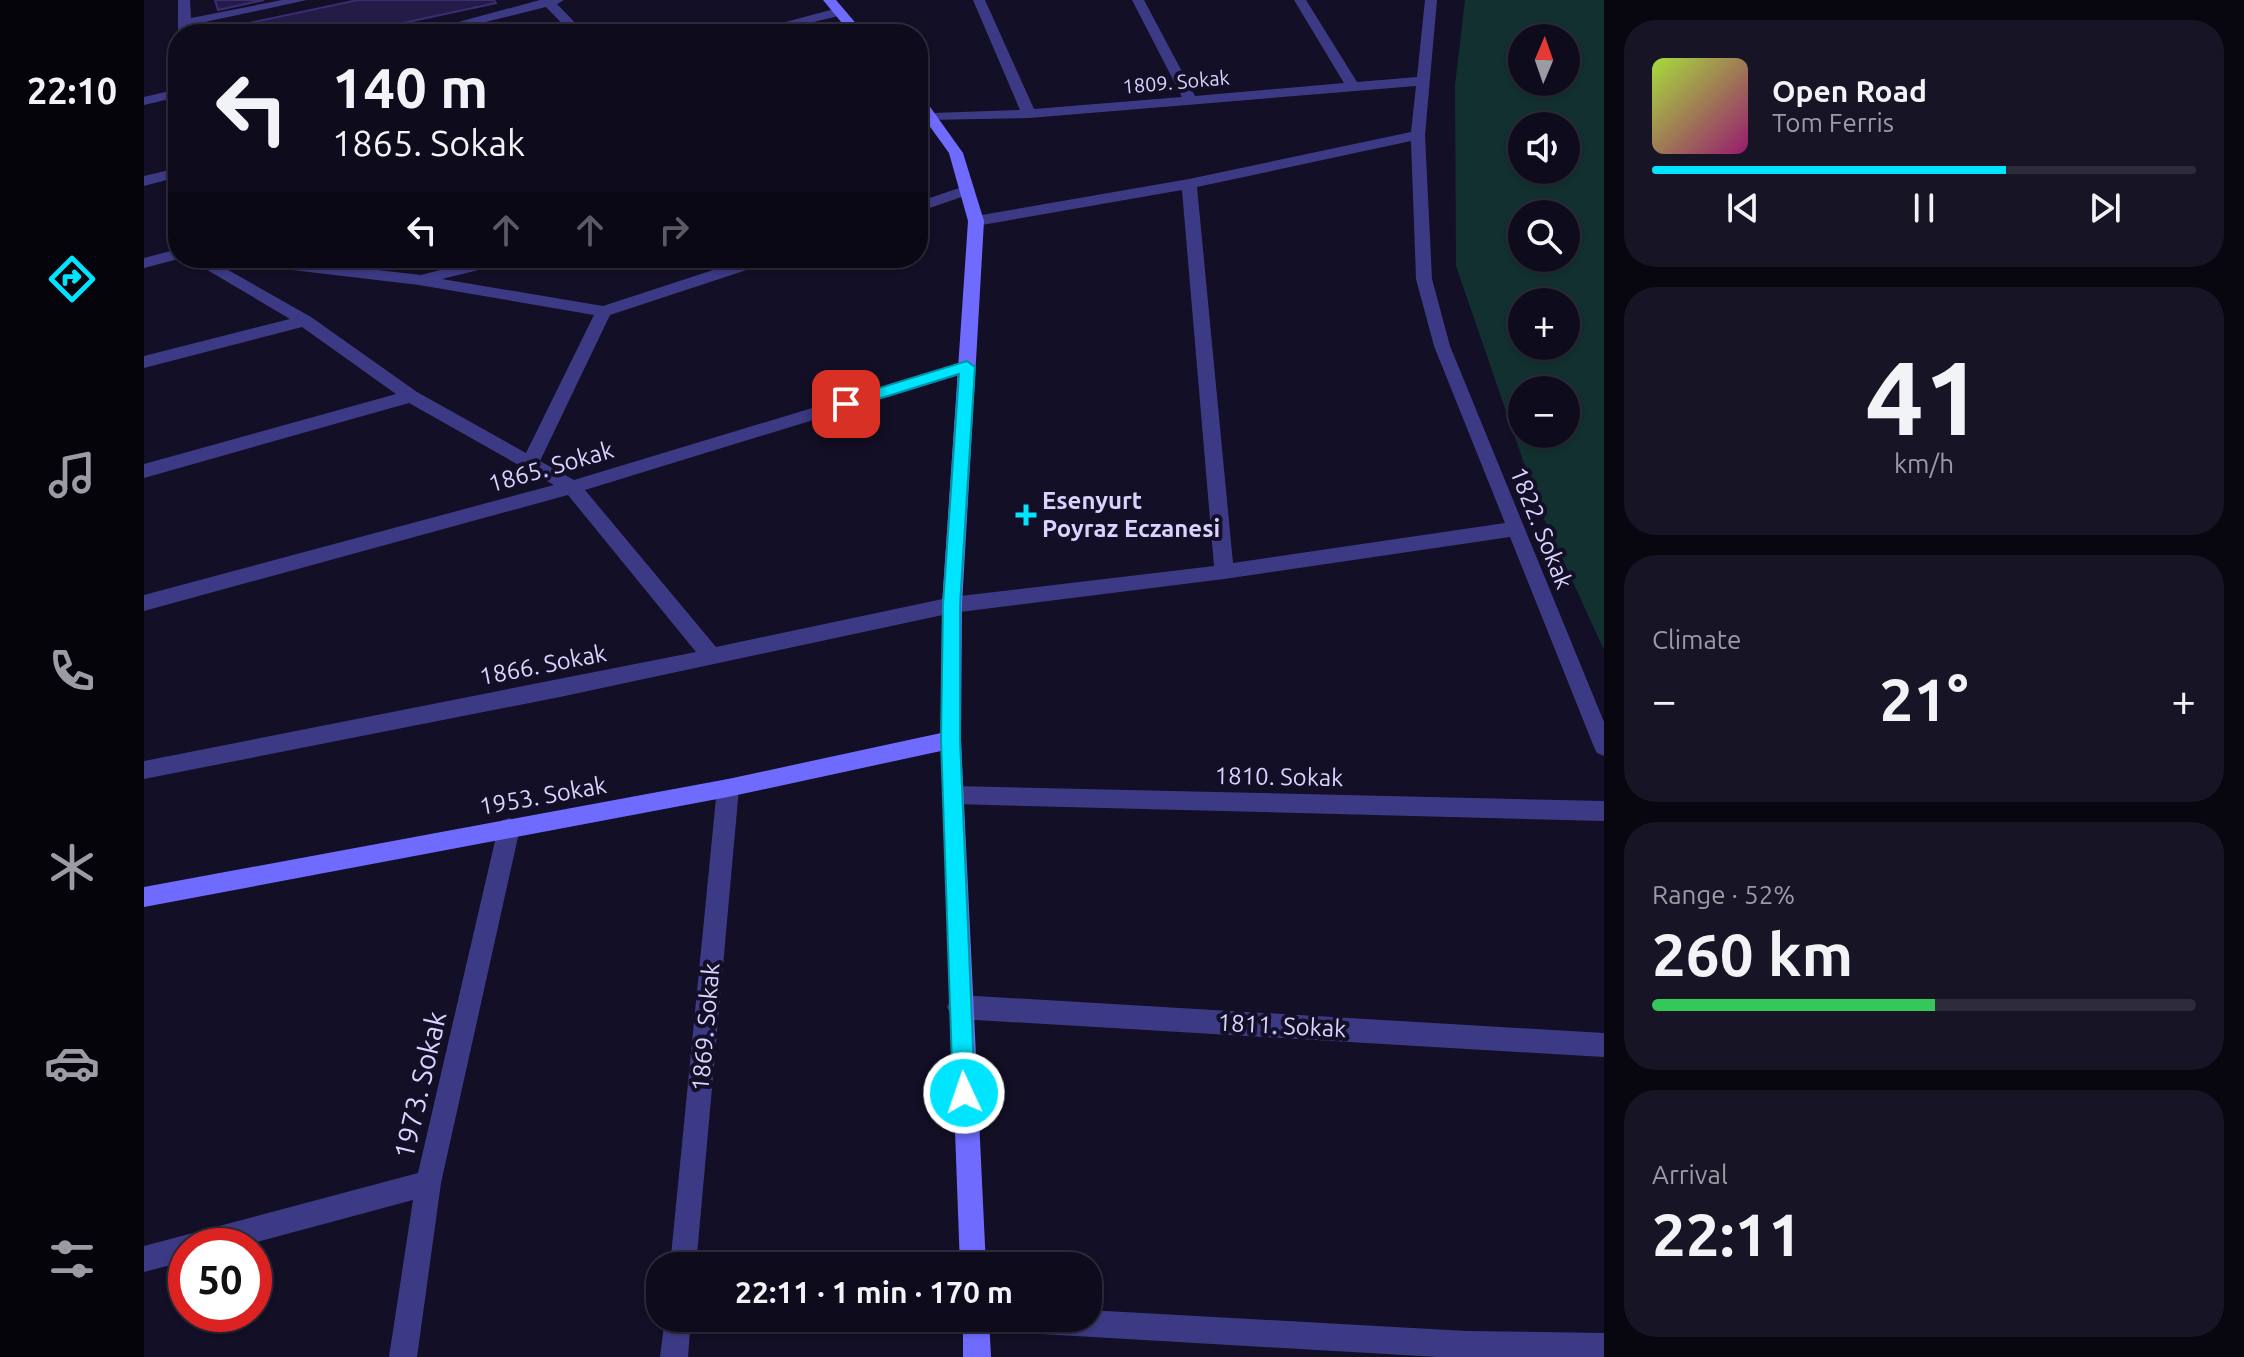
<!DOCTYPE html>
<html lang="en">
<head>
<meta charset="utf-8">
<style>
	:root { --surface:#0e0b1c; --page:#171425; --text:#f1f3f6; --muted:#9b9ba3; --line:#2e2b3b; --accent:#00e5ff }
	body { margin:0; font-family:Ubuntu,sans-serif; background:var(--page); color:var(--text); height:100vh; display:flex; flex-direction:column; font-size:30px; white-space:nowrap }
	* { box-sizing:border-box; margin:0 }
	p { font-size:26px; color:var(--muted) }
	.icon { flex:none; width:44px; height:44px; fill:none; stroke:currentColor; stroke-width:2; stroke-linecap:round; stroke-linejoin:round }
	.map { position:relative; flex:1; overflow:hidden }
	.panel { display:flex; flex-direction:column; gap:20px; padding:20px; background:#08060f; width:640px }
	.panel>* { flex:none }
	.hud { position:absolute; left:24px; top:24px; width:760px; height:244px; border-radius:32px; box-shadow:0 2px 6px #0004,0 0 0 2px var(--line); background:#0e0b1c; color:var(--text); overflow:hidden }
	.needle { width:52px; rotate:2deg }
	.controls { position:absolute; left:1364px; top:24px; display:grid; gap:16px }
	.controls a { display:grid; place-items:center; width:72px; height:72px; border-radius:50%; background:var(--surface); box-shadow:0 2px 6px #0004,0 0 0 2px var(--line); font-size:40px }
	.speed { position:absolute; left:24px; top:1228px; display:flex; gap:16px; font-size:40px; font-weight:700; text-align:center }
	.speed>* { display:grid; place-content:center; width:104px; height:104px; border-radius:50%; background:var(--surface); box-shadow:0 2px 6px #0004,0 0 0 2px var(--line); line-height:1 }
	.speed .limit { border:12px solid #d22; background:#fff; color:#111 }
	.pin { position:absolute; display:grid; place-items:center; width:68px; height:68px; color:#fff; margin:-34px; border-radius:16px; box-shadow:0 4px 12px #0006 }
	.me { position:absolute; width:88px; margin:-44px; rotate:357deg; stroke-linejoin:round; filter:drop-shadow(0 0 6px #0008) }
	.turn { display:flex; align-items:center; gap:28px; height:168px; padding:0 32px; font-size:36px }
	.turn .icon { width:104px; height:104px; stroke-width:2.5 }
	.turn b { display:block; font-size:56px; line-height:68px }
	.lanes { display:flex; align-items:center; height:76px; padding:0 32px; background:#0003; justify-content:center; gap:40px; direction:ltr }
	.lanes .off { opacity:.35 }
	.big { font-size:60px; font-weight:600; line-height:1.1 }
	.panel .tile { flex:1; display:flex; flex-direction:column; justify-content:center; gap:12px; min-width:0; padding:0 28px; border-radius:32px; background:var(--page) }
	.panel .dial { align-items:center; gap:0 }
	.dial b { font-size:104px; line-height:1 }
	.song { display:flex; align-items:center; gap:24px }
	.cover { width:96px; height:96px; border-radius:12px; background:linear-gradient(135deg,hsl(80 70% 55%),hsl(320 70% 35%)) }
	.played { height:8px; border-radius:4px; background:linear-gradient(90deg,var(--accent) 65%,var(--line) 65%) }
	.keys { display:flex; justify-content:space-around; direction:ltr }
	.heat { display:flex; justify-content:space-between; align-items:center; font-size:44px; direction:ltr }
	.charge { height:12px; border-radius:6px; background:linear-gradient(90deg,#34c759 52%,var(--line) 0) }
	.trip { position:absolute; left:502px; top:1252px; width:456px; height:80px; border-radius:32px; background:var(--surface); box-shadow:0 2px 6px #0004,0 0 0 2px var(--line); font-weight:600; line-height:80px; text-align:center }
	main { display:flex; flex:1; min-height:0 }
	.tabs { display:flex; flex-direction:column; width:144px; justify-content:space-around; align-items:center; background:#06040b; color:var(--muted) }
	.tabs .icon { width:56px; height:56px }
	.tabs .selected { color:var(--accent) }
	.tabs b { font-size:36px; color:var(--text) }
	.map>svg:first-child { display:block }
	.green { fill:#12302f; fill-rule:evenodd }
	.building { fill:#241b47; stroke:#3b2d73; stroke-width:2 }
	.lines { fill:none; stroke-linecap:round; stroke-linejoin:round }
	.minor { fill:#3d3a85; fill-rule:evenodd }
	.secondary { fill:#6f6bff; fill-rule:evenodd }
	.route { fill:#00e5ff; stroke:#0095a6; stroke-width:2 }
	.poi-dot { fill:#00e5ff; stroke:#130f26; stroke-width:3 }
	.labels { text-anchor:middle; stroke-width:8; stroke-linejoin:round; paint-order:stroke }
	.far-street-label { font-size:20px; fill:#d9d4ff; stroke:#130f26 }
	.street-label { font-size:24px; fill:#d9d4ff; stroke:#130f26 }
	.poi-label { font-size:24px; font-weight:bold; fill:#d9d4ff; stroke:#130f26; text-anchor:start }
	.near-street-label { font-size:28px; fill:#d9d4ff; stroke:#130f26 }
</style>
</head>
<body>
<main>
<nav class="tabs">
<b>22:10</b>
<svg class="icon selected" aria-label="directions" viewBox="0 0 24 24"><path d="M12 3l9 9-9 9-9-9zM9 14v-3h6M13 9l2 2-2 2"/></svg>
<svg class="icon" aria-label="music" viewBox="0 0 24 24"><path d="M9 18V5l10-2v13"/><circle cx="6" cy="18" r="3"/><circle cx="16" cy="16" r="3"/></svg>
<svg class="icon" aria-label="phone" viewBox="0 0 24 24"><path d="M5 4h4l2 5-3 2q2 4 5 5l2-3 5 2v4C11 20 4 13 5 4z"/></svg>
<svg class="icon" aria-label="climate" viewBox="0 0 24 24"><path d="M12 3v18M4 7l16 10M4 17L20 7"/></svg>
<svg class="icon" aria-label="car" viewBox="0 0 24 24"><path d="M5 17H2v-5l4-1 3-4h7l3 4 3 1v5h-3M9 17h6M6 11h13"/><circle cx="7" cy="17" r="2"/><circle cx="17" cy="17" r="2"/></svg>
<svg class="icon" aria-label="filters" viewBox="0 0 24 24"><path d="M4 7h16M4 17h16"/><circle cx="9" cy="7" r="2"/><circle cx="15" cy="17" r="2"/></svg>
</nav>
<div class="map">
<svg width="1460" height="1357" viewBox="0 0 1460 1357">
	<rect width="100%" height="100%" fill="#130f26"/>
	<path class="green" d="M 1321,0 L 1460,0 L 1460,650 L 1396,510 L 1312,266 L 1311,85 ZM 1378,38 L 1422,38 L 1422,82 L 1378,82 ZM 1422,126 L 1422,170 L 1378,170 L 1378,126 ZM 1378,214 L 1422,214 L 1422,258 L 1378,258 ZM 1378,302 L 1422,302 L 1422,346 L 1378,346 ZM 1378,390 L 1422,390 L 1422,434 L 1378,434 Z"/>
	<path class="building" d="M 71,0 L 120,0 L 74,10 Z
		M 214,0 L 350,0 L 352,3 L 208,34 L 73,34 L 72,30 Z"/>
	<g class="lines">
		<path class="minor" d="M 34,0 L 46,0 L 47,18 L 138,0 L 163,0 L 47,25 L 48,34 L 34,34 Z
			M 396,0 L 420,0 L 413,4 L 442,34 L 428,34 L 402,7 L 293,34 L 270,34 Z
			M 829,0 L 841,0 L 890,109 L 1038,97 L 988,0 L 1000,0 L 1051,96 L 1200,83 L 1150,0 L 1162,0 L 1213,82 L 1273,77 L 1281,0 L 1293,0 L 1281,135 L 1288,279 L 1306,346 L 1460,722 L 1460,756 L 1453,753 L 1450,747 L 1366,537 L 1080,579 L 808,613 L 416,697 L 0,779 L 0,761 L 552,652 L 424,495 L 0,611 L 0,595 L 410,485 L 265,403 L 0,478 L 0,464 L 252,394 L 158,327 L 0,368 L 0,356 L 146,319 L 43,258 L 63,258 L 167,317 L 273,392 L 382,453 L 450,315 L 275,285 L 88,263 L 80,258 L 131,258 L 277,275 L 341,258 L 370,258 L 367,262 L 298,279 L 459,306 L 606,258 L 630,258 L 627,262 L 466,315 L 396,461 L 430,480 L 817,363 L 829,363 L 829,371 L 441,490 L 572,647 L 808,597 L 1070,566 L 1038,190 L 832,226 L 824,221 L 832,216 L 1045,179 L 1267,132 L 1272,86 L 885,118 L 784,120 L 782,117 L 789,113 L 876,110 ZM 1267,141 L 1272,279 L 1290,346 L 1361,523 L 1089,563 L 1053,187 Z
			M 694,8 L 700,12 L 699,15 L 619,34 L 596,34 Z
			M 34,89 L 34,97 L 0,105 L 0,97 Z
			M 34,168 L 34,177 L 0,186 L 0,176 Z
			M 824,185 L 831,190 L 829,193 L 774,212 L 774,202 Z
			M 34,249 L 34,258 L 38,258 L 0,268 L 0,258 Z
			M 584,779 L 591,781 L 595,788 L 552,1266 L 526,1266 L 573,788 L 577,781 Z
			M 809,786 L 1460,801 L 1460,821 L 809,804 L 801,802 L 798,795 L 801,788 Z
			M 365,818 L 373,821 L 376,828 L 297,1183 L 273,1357 L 245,1357 L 269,1200 L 98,1246 L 42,1246 L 42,1261 L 0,1272 L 0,1246 L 274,1173 L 354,828 L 357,821 Z
			M 815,995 L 1460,1033 L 1460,1057 L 815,1019 L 807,1015 L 803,1007 L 807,999 Z
			M 944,1310 L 1322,1331 L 1460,1333 L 1460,1357 L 1294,1357 L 844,1331 L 835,1327 L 831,1318 L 944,1318 Z
			M 521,1318 L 547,1318 L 544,1357 L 516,1357 Z"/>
		<path class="secondary" d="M 679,0 L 692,0 L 721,34 L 707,34 Z
			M 774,96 L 779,97 L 819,153 L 840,221 L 818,605 L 817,740 L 842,1266 L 816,1266 L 797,751 L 584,797 L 0,907 L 0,887 L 584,779 L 797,733 L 798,605 L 824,221 L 805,153 L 774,110 Z
			M 819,1318 L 845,1318 L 847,1357 L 819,1357 Z"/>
	</g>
	<path class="route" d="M 823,361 L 831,367 L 816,605 L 816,740 L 831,1093 L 828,1101 L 820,1104 L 812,1101 L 809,1093 L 797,740 L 799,605 L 815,374 L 702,409 L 694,404 L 696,400 Z"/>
	<path class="poi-dot" d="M878 503h8v8h8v8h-8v8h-8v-8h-8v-8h8z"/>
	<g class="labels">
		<g class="far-street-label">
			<text transform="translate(1032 82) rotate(-5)" y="7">1809. Sokak</text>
		</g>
		<g class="street-label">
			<text transform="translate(407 467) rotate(-16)" y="8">1865. Sokak</text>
			<text transform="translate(1397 528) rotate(68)" y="8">1822. Sokak</text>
			<text transform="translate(399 665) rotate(-11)" y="8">1866. Sokak</text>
			<text transform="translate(1135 777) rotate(1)" y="8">1810. Sokak</text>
			<text transform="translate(399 796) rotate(-10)" y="8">1953. Sokak</text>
			<text transform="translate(1138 1026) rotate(3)" y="8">1811. Sokak</text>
			<text transform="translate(562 1027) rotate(-85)" y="8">1869. Sokak</text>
		</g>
		<g class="poi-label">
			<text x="898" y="509">Esenyurt<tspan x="898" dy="28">Poyraz Eczanesi</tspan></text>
		</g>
		<g class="near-street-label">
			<text transform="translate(276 1085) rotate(-77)" y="10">1973. Sokak</text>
		</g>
	</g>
</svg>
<div class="controls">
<a><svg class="needle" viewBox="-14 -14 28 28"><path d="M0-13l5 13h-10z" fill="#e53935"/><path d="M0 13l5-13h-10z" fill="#9b9ba3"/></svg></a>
<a><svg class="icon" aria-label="sound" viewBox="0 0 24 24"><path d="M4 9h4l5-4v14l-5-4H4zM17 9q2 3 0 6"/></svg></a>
<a><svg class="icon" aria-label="search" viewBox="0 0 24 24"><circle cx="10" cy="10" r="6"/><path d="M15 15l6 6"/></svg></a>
<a>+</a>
<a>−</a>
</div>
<div class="speed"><div class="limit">50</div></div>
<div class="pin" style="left:702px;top:404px;background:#d93025"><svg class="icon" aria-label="arrive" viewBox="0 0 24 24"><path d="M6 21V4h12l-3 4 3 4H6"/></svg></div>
<svg class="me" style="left:820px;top:1093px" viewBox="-20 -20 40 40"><circle r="17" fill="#00e5ff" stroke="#fff" stroke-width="3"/><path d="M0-11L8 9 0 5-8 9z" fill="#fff"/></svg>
<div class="trip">22:11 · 1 min · 170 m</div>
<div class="hud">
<div class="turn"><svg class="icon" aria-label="left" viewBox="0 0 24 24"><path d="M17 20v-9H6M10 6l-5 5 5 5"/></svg><div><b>140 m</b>1865. Sokak</div></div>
<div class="lanes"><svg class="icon" aria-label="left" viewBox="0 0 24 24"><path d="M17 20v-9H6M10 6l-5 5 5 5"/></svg><svg class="icon off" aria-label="ahead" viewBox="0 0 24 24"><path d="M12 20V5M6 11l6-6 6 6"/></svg><svg class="icon off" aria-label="ahead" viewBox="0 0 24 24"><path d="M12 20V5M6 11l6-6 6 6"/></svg><svg class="icon off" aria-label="right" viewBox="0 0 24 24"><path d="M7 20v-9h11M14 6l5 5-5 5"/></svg></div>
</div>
</div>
<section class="panel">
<div class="tile">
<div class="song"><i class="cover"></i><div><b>Open Road</b><p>Tom Ferris</p></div></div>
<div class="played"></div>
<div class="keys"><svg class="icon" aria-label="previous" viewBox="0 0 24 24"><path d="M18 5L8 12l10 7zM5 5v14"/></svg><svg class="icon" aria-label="pause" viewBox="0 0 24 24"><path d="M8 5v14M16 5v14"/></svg><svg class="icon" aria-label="next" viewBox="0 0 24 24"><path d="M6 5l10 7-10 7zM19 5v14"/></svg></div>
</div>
<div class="tile dial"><b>41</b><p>km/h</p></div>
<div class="tile"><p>Climate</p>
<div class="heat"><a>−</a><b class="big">21°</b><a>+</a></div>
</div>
<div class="tile"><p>Range · 52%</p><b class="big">260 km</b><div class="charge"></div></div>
<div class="tile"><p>Arrival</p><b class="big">22:11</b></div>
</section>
</main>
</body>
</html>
